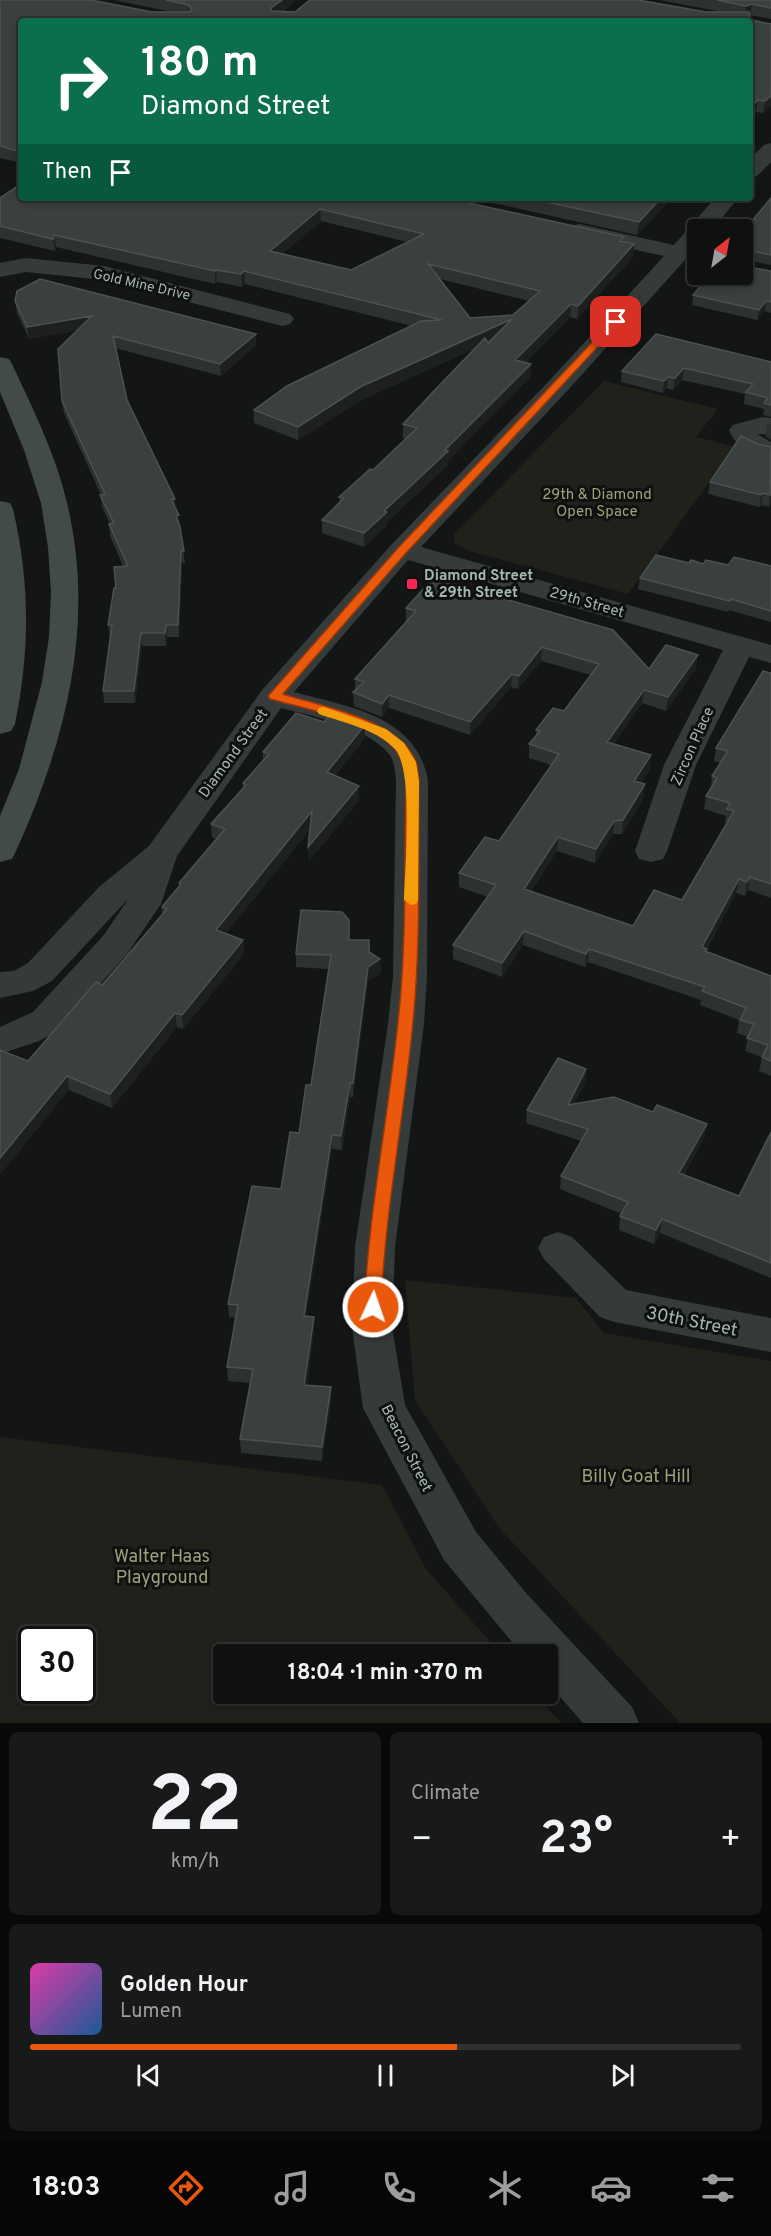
<!DOCTYPE html>
<html lang="en">
<head>
<meta charset="utf-8">
<style>
	:root { --surface:#0f1010; --page:#181919; --text:#f1f3f6; --muted:#9b9d9f; --line:#2f3030; --accent:#ea580c }
	body { margin:0; font-family:Overpass,sans-serif; background:var(--page); color:var(--text); height:100vh; display:flex; flex-direction:column; font-size:22px; white-space:nowrap }
	* { box-sizing:border-box; margin:0 }
	p { font-size:20px; color:var(--muted) }
	.icon { flex:none; width:33px; height:33px; fill:none; stroke:currentColor; stroke-width:2; stroke-linecap:round; stroke-linejoin:round }
	.map { position:relative; height:1723px; overflow:hidden }
	.side { display:flex; flex-direction:column; gap:9px; padding:9px; background:#080909; flex:1 }
	.side>* { flex:none }
	.top-card { position:absolute; left:18px; top:18px; width:735px; height:183px; border-radius:6px; box-shadow:0 3px 9px #0003,0 0 0 2px var(--line); background:#0b6e4f; color:#fff; overflow:hidden }
	.needle { width:39px; rotate:31deg }
	.fabs { position:absolute; left:687px; top:219px; display:grid; gap:12px }
	.fabs a { display:grid; place-items:center; width:66px; height:66px; border-radius:6px; background:var(--surface); box-shadow:0 3px 9px #0003,0 0 0 2px var(--line); font-size:30px }
	.speed { position:absolute; left:18px; top:1626px; display:flex; gap:12px; font-size:30px; font-weight:700; text-align:center }
	.speed>* { display:grid; place-content:center; width:78px; height:78px; border-radius:50%; background:var(--surface); box-shadow:0 3px 9px #0003,0 0 0 2px var(--line); line-height:1 }
	.speed .limit { border:3px solid #111; border-radius:9px; background:#fff; color:#111 }
	.pin { position:absolute; display:grid; place-items:center; width:51px; height:51px; color:#fff; margin:-26px; border-radius:12px; box-shadow:0 3px 9px #0006 }
	.me { position:absolute; width:66px; margin:-33px; rotate:3deg; stroke-linejoin:round; filter:drop-shadow(0 0 4px #0008) }
	.turn { display:flex; align-items:center; gap:21px; height:126px; padding:0 24px; font-size:27px }
	.turn .icon { width:78px; height:78px; stroke-width:2.5 }
	.turn b { display:block; font-size:42px; line-height:51px }
	.then { display:flex; align-items:center; height:57px; padding:0 24px; background:#0003; gap:12px; font-size:22px }
	.big { font-size:45px; font-weight:700; line-height:1.1 }
	.side .card { flex:1; display:flex; flex-direction:column; justify-content:center; gap:9px; min-width:0; padding:0 21px; border-radius:9px; background:var(--page) }
	.side .dial { align-items:center; gap:0 }
	.dial b { font-size:78px; line-height:1 }
	.song { display:flex; align-items:center; gap:18px }
	.cover { width:72px; height:72px; border-radius:9px; background:linear-gradient(135deg,hsl(320 70% 55%),hsl(210 70% 35%)) }
	.played { height:6px; border-radius:3px; background:linear-gradient(90deg,var(--accent) 60%,var(--line) 60%) }
	.keys { display:flex; justify-content:space-around; direction:ltr }
	.heat { display:flex; justify-content:space-between; align-items:center; font-size:33px; direction:ltr }
	.side .tiles { flex:1; display:grid; gap:9px; grid-template-columns:1fr 1fr }
	.card:last-child { grid-column:span 2 }
	.trip { position:absolute; left:213px; top:1644px; width:345px; height:60px; border-radius:6px; background:var(--surface); box-shadow:0 3px 9px #0003,0 0 0 2px var(--line); font-weight:700; line-height:60px; text-align:center }
	.menu { display:flex; height:96px; justify-content:space-around; align-items:center; background:#060606; color:var(--muted) }
	.menu .icon { width:42px; height:42px }
	.menu .active { color:var(--accent) }
	.menu b { font-size:27px; color:var(--text) }
	.map>svg:first-child { display:block }
	.green { fill:#1f211a; fill-rule:evenodd }
	.lines { fill:none; stroke-linecap:round; stroke-linejoin:round }
	.street { fill:#353b3b; fill-rule:evenodd }
	.secondary { fill:#434b4a; fill-rule:evenodd }
	.wall { fill:#2d3131; fill-rule:evenodd }
	.shaded-wall { fill:#1e2020 }
	.building { fill:#3a3f3f; stroke:#4b5251; stroke-width:1.5; fill-rule:evenodd }
	.route { fill:#ea580c; stroke:#983908; stroke-width:1.5 }
	.slow { fill:#f59e0b }
	.poi-dot { fill:#fd2551; stroke:#0f1111; stroke-width:2 }
	.labels { text-anchor:middle; stroke-width:6; stroke-linejoin:round; paint-order:stroke }
	.far-street-label { font-size:14px; fill:#a5b7b4; stroke:#0f1111 }
	.park-label { font-size:15px; fill:#9ca37a; stroke:#0f1111 }
	.poi-label { font-size:15px; font-weight:bold; fill:#a5b7b4; stroke:#0f1111; text-anchor:start }
	.street-label { font-size:15px; fill:#a5b7b4; stroke:#0f1111 }
	.near-street-label { font-size:18px; fill:#a5b7b4; stroke:#0f1111 }
	.near-park-label { font-size:18px; fill:#9ca37a; stroke:#0f1111 }
</style>
</head>
<body>
<div class="map">
<svg width="771" height="1723" viewBox="0 0 771 1723">
	<rect width="100%" height="100%" fill="#141616"/>
	<path class="green" d="M 604,381 L 718,409 L 696,437 L 735,447 L 628,594 L 469,551 L 454,543 L 454,534 Z
		M 405,1280 L 576,1298 L 604,1333 L 771,1361 L 771,1723 L 680,1723 L 500,1529 L 415,1401 Z
		M 0,1437 L 382,1485 L 426,1569 L 501,1654 L 224,1654 L 224,1694 L 535,1694 L 561,1723 L 0,1723 ZM 32,1640 L 82,1640 L 82,1690 L 32,1690 Z"/>
	<g class="lines">
		<path class="street" d="M 771,143 L 771,162 L 757,176 L 750,178 L 750,159 L 764,145 Z
			M 715,198 L 738,198 L 712,230 L 698,230 L 698,246 L 695,249 L 698,250 L 698,262 L 685,260 L 568,390 L 421,547 L 771,645 L 771,663 L 749,657 L 696,765 L 667,851 L 663,859 L 651,862 L 639,859 L 635,851 L 664,765 L 723,650 L 408,560 L 294,692 C 348,707 417,715 428,781 L 427,976 L 424,1024 L 395,1247 L 392,1327 L 405,1405 L 476,1532 L 526,1593 L 632,1707 L 639,1723 L 583,1723 L 548,1683 L 548,1654 L 522,1654 L 444,1560 L 363,1408 L 352,1327 L 355,1247 L 388,1024 L 393,976 L 396,781 C 395,772 395,761 389,754 C 367,727 313,716 281,708 L 177,856 L 161,904 L 127,954 L 59,1030 L 39,1041 L 0,1054 L 0,1027 L 33,1012 L 103,936 L 129,898 L 52,981 L 33,991 L 0,998 L 0,972 L 14,971 L 28,963 L 99,887 L 149,846 L 263,689 L 392,544 L 550,380 L 664,256 L 571,236 L 568,231 L 571,226 L 579,224 L 674,245 Z
			M 26,258 L 104,266 L 290,314 L 294,319 L 290,324 L 282,326 L 103,280 L 26,272 L 0,277 L 0,263 Z
			M 762,417 L 771,418 L 771,434 L 757,434 L 771,442 L 771,458 C 752,453 737,449 729,430 L 733,425 Z
			M 558,1232 L 572,1237 L 626,1290 L 771,1318 L 771,1352 L 614,1322 L 600,1317 L 544,1259 L 538,1248 L 544,1237 Z"/>
		<path class="secondary" d="M 0,357 L 9,359 L 12,364 C 33,409 56,455 67,503 C 96,623 66,741 16,851 L 12,859 L 0,862 L 0,816 L 19,769 L 42,682 L 49,637 L 51,592 L 48,547 L 41,503 L 24,450 L 0,392 Z
			M 0,501 L 10,503 L 13,509 C 30,582 30,651 15,724 L 11,731 L 0,734 Z"/>
	</g>
	<path class="wall" d="M 0,0 L 152,12 L 172,12 L 114,0 L 296,0 L 282,12 L 722,12 L 660,0 L 771,0 L 771,19 L 750,15 L 771,106 L 763,113 L 756,112 L 750,119 L 750,21 L 21,21 L 21,163 L 0,158 Z
		M 0,198 L 446,198 L 624,237 L 624,242 L 633,257 L 577,319 L 570,317 L 525,363 L 531,364 L 530,377 L 448,461 L 448,465 L 387,522 L 387,525 L 364,547 L 322,533 L 322,520 L 339,502 L 339,497 L 373,470 L 406,439 L 403,438 L 403,424 L 476,348 L 361,400 L 298,440 L 254,423 L 254,410 L 412,326 L 245,284 L 242,287 L 217,282 L 215,284 L 56,247 L 55,251 L 0,238 ZM 321,221 L 407,242 L 351,270 L 282,254 ZM 440,279 L 529,301 L 513,315 L 470,318 Z
		M 471,198 L 672,198 L 637,235 Z
		M 771,198 L 771,265 L 742,259 L 742,233 Z
		M 771,271 L 771,313 L 765,311 L 757,320 L 692,305 L 693,295 Z
		M 15,301 L 256,345 L 221,376 L 115,348 L 127,400 L 175,499 L 175,507 L 180,527 L 185,563 L 182,563 L 179,637 L 167,637 L 166,646 L 142,646 L 135,703 L 104,703 L 103,691 L 110,638 L 108,625 L 116,588 L 123,566 L 110,536 L 109,524 L 110,524 L 102,507 L 101,495 L 64,413 L 62,401 L 78,330 L 29,339 L 17,313 Z
		M 771,362 L 771,417 L 763,415 L 764,409 L 744,404 L 745,394 L 682,380 L 673,390 L 667,388 L 663,393 L 621,382 L 622,371 Z
		M 767,424 L 771,424 L 771,440 L 765,436 Z
		M 758,444 L 771,447 L 771,503 L 769,507 L 761,505 L 760,507 L 708,494 L 710,482 Z
		M 689,563 L 771,566 L 771,622 L 729,610 L 728,612 L 638,589 L 640,578 Z
		M 406,608 L 649,669 L 696,668 L 666,711 L 642,703 L 614,744 L 650,769 L 640,783 L 644,798 L 622,834 L 613,834 L 595,863 L 557,851 L 531,891 L 633,926 L 682,900 L 727,823 L 725,822 L 726,816 L 704,809 L 706,796 L 711,788 L 712,776 L 721,763 L 714,761 L 716,748 L 771,673 L 771,898 L 748,890 L 745,896 L 736,893 L 707,949 L 706,952 L 771,976 L 771,1076 L 759,1071 L 762,1057 L 745,1051 L 748,1037 L 737,1033 L 739,1020 L 700,1005 L 701,1000 L 588,962 L 585,967 L 523,945 L 502,977 L 453,959 L 453,945 L 488,897 L 459,887 L 459,873 L 499,841 L 551,765 L 529,758 L 529,744 L 536,736 L 536,730 L 564,711 L 591,675 L 541,661 L 518,689 L 511,687 L 470,735 L 389,708 L 382,717 L 354,706 L 353,692 L 355,691 L 355,679 L 406,621 Z
		M 365,738 L 335,776 L 359,786 L 359,800 L 309,861 L 308,847 L 311,828 L 226,933 L 243,940 L 244,954 L 183,1029 L 177,1027 L 112,1108 L 69,1090 L 28,1061 L 102,985 L 162,915 L 162,907 L 179,886 L 179,883 L 216,839 L 212,837 L 211,824 L 243,789 L 243,783 L 263,760 L 263,752 Z
		M 349,940 L 380,959 L 381,973 L 368,981 L 353,1097 L 350,1097 L 342,1150 L 332,1149 L 306,1316 L 314,1330 L 307,1385 L 331,1387 L 331,1401 L 322,1461 L 241,1453 L 240,1439 L 250,1383 L 228,1381 L 227,1367 L 236,1318 L 229,1317 L 228,1304 L 281,1189 L 299,1133 L 311,1085 L 328,969 L 296,967 L 296,954 Z
		M 586,1069 L 585,1083 L 574,1104 L 653,1112 L 707,1124 L 704,1138 L 684,1175 L 739,1196 L 771,1132 L 771,1278 L 660,1233 L 654,1244 L 619,1230 L 620,1216 L 622,1214 L 560,1189 L 561,1176 L 581,1141 L 526,1123 L 527,1110 Z"/>
	<path class="shaded-wall" d="M 282,0 L 296,0 L 272,19 L 271,8 Z
		M 752,4 L 750,15 L 745,17 L 746,6 Z
		M 771,96 L 771,106 L 763,113 L 765,101 Z
		M 758,100 L 756,112 L 750,119 L 751,107 Z
		M 661,198 L 672,198 L 637,235 L 639,222 Z
		M 320,209 L 321,221 L 270,264 L 270,251 Z
		M 54,235 L 56,247 L 55,251 L 53,239 Z
		M 634,244 L 633,257 L 577,319 L 578,306 Z
		M 216,270 L 217,282 L 215,284 L 215,271 Z
		M 244,271 L 245,284 L 242,287 L 241,274 Z
		M 766,301 L 765,311 L 757,320 L 759,310 Z
		M 571,304 L 570,317 L 515,373 L 515,360 Z
		M 92,316 L 93,328 L 29,339 L 27,327 Z
		M 512,319 L 511,332 L 361,400 L 298,440 L 298,427 L 360,387 Z
		M 256,334 L 256,345 L 221,376 L 220,364 Z
		M 531,364 L 530,377 L 448,461 L 448,465 L 387,522 L 387,525 L 364,547 L 364,533 L 384,511 Z
		M 684,368 L 682,380 L 673,390 L 675,378 Z
		M 668,377 L 667,388 L 663,393 L 664,381 Z
		M 763,493 L 761,505 L 760,507 L 761,495 Z
		M 771,494 L 771,503 L 769,507 L 770,495 Z
		M 179,515 L 180,527 L 176,516 Z
		M 181,551 L 182,563 L 179,637 L 178,625 Z
		M 166,625 L 167,637 L 166,646 L 165,633 Z
		M 141,633 L 142,646 L 135,703 L 134,691 Z
		M 542,647 L 541,661 L 518,689 L 519,676 Z
		M 698,655 L 696,668 L 666,711 L 668,697 Z
		M 512,674 L 511,687 L 470,735 L 470,722 Z
		M 644,690 L 642,703 L 606,756 L 607,742 Z
		M 389,695 L 389,708 L 382,717 L 382,704 Z
		M 365,725 L 365,738 L 327,786 L 327,772 Z
		M 651,755 L 650,769 L 633,795 L 634,781 Z
		M 645,784 L 644,798 L 622,834 L 623,820 Z
		M 359,786 L 359,800 L 309,861 L 308,847 Z
		M 312,811 L 313,825 L 217,944 L 216,930 Z
		M 614,821 L 613,834 L 595,863 L 596,849 Z
		M 558,837 L 557,851 L 523,902 L 524,889 Z
		M 750,877 L 748,890 L 745,896 L 747,882 Z
		M 739,879 L 736,893 L 700,961 L 702,947 Z
		M 524,931 L 523,945 L 502,977 L 502,963 Z
		M 243,940 L 244,954 L 183,1029 L 182,1015 Z
		M 589,949 L 588,962 L 585,967 L 586,954 Z
		M 380,959 L 381,973 L 368,981 L 353,1097 L 353,1083 L 368,967 Z
		M 175,1013 L 177,1027 L 112,1108 L 110,1094 Z
		M 586,1069 L 585,1083 L 567,1119 L 568,1105 Z
		M 67,1076 L 69,1090 L 0,1175 L 0,1158 Z
		M 350,1083 L 350,1097 L 342,1150 L 341,1136 Z
		M 707,1124 L 704,1138 L 677,1187 L 679,1173 Z
		M 332,1135 L 332,1149 L 304,1329 L 304,1316 Z
		M 662,1219 L 660,1233 L 654,1244 L 656,1230 Z
		M 314,1317 L 314,1330 L 305,1398 L 304,1385 Z
		M 331,1387 L 331,1401 L 322,1461 L 322,1447 Z"/>
	<path class="building" d="M 0,0 L 91,0 L 152,12 L 189,12 L 192,10 L 189,5 L 166,0 L 282,0 L 271,8 L 271,11 L 295,12 L 310,0 L 638,0 L 706,12 L 749,12 L 751,20 L 771,24 L 771,96 L 765,101 L 758,100 L 751,107 L 750,107 L 750,21 L 21,21 L 21,152 L 0,146 Z
		M 717,0 L 771,0 L 771,8 L 752,4 L 746,6 Z
		M 21,184 L 21,198 L 446,198 L 624,237 L 620,241 L 634,244 L 578,306 L 571,304 L 515,360 L 531,364 L 445,450 L 448,451 L 384,511 L 387,512 L 364,533 L 322,520 L 344,498 L 339,497 L 370,469 L 373,470 L 417,428 L 403,424 L 433,392 L 485,338 L 488,343 L 512,319 L 360,387 L 298,427 L 254,410 L 287,386 L 421,321 L 442,320 L 244,271 L 241,274 L 216,270 L 215,271 L 54,235 L 53,239 L 0,226 L 0,198 ZM 320,209 L 424,234 L 351,270 L 270,251 ZM 428,264 L 540,291 L 513,315 L 470,318 Z
		M 528,198 L 661,198 L 639,222 Z
		M 771,198 L 771,255 L 742,249 L 742,241 L 744,240 L 742,240 L 742,233 Z
		M 742,266 L 771,271 L 771,302 L 766,301 L 759,310 L 693,295 L 711,274 L 742,274 Z
		M 40,279 L 256,334 L 220,364 L 113,336 L 127,400 L 175,499 L 171,499 L 179,515 L 176,516 L 180,527 L 184,551 L 181,551 L 178,625 L 166,625 L 165,633 L 141,633 L 134,691 L 103,691 L 112,625 L 108,625 L 114,588 L 116,588 L 114,567 L 128,566 L 109,524 L 114,523 L 100,495 L 105,494 L 62,401 L 58,349 L 92,316 L 27,327 L 15,301 L 17,291 Z
		M 656,334 L 771,362 L 771,405 L 764,403 L 768,398 L 746,392 L 753,384 L 684,368 L 675,378 L 668,377 L 664,381 L 622,371 Z
		M 741,436 L 758,444 L 771,447 L 770,495 L 763,493 L 761,495 L 710,482 Z
		M 656,555 L 689,563 L 691,560 L 703,564 L 706,560 L 728,565 L 734,557 L 771,566 L 771,611 L 731,599 L 730,601 L 640,578 Z
		M 433,578 L 613,630 L 649,669 L 666,645 L 698,655 L 668,697 L 644,690 L 607,742 L 651,755 L 634,781 L 645,784 L 623,820 L 614,821 L 596,849 L 558,837 L 524,889 L 633,926 L 654,890 L 682,900 L 734,811 L 727,809 L 730,803 L 706,796 L 717,778 L 712,776 L 728,751 L 716,748 L 763,671 L 771,673 L 771,884 L 750,877 L 747,882 L 739,879 L 702,947 L 707,949 L 705,951 L 771,976 L 771,1061 L 762,1057 L 768,1045 L 747,1038 L 754,1024 L 740,1020 L 746,1008 L 702,991 L 705,987 L 589,949 L 586,954 L 524,931 L 502,963 L 453,945 L 496,885 L 459,873 L 485,837 L 499,841 L 559,754 L 529,744 L 540,731 L 536,730 L 553,708 L 564,711 L 599,664 L 542,647 L 519,676 L 512,674 L 470,722 L 389,695 L 382,704 L 353,692 L 364,682 L 355,679 L 416,611 L 406,608 Z
		M 334,711 L 365,725 L 327,772 L 359,786 L 308,847 L 312,811 L 216,930 L 243,940 L 182,1015 L 175,1013 L 110,1094 L 67,1076 L 0,1158 L 0,1050 L 28,1061 L 96,982 L 102,985 L 167,909 L 162,907 L 181,884 L 179,883 L 225,829 L 211,824 L 246,785 L 243,783 L 269,754 L 263,752 L 296,713 L 324,722 Z
		M 301,910 L 342,912 L 349,920 L 349,940 L 369,940 L 369,952 L 380,959 L 368,967 L 353,1083 L 350,1083 L 341,1136 L 332,1135 L 304,1316 L 314,1317 L 304,1385 L 331,1387 L 322,1447 L 240,1439 L 253,1369 L 227,1367 L 238,1305 L 228,1304 L 252,1186 L 281,1189 L 290,1132 L 299,1133 L 306,1085 L 311,1085 L 331,955 L 296,954 Z
		M 558,1058 L 586,1069 L 568,1105 L 614,1097 L 653,1112 L 657,1105 L 707,1124 L 679,1173 L 739,1196 L 771,1132 L 771,1263 L 662,1219 L 656,1230 L 620,1216 L 628,1202 L 561,1176 L 588,1129 L 527,1110 Z"/>
	<path class="route" d="M 613,320 L 621,322 L 406,553 L 283,694 C 321,706 402,720 416,763 C 418,768 418,775 419,781 C 418,861 421,943 413,1022 C 404,1118 385,1211 381,1307 L 379,1312 L 373,1314 L 367,1312 L 364,1307 C 369,1211 388,1118 398,1022 C 407,943 404,861 406,781 C 404,770 403,760 396,750 C 373,721 305,709 270,699 L 268,696 L 398,548 Z"/>
	<path class="slow" d="M 324,707 L 386,729 L 404,743 L 416,762 L 419,781 L 418,900 L 416,904 L 411,905 L 404,900 C 405,869 414,770 395,749 C 376,729 344,723 319,714 L 317,711 L 319,708 Z"/>
	<rect class="poi-dot" x="406" y="578" width="12" height="12" rx="3"/>
	<g class="labels">
		<g class="far-street-label">
			<text transform="translate(142 284) rotate(13)" y="5">Gold Mine Drive</text>
		</g>
		<g class="park-label">
			<text x="597" y="499">29th &amp; Diamond<tspan x="597" dy="17">Open Space</tspan></text>
		</g>
		<g class="poi-label">
			<text x="424" y="580">Diamond Street<tspan x="424" dy="17">&amp; 29th Street</tspan></text>
		</g>
		<g class="street-label">
			<text transform="translate(587 602) rotate(16)" y="5">29th Street</text>
			<text transform="translate(692 746) rotate(-66)" y="5">Zircon Place</text>
			<text transform="translate(233 753) rotate(-54)" y="5">Diamond Street</text>
			<text transform="translate(407 1448) rotate(63)" y="5">Beacon Street</text>
		</g>
		<g class="near-street-label">
			<text transform="translate(692 1321) rotate(11)" y="6">30th Street</text>
		</g>
		<g class="near-park-label">
			<text x="636" y="1482">Billy Goat Hill</text>
			<text x="162" y="1562">Walter Haas<tspan x="162" dy="21">Playground</tspan></text>
		</g>
	</g>
</svg>
<div class="fabs">
<a><svg class="needle" viewBox="-14 -14 28 28"><path d="M0-13l5 13h-10z" fill="#e53935"/><path d="M0 13l5-13h-10z" fill="#9b9d9f"/></svg></a>
</div>
<div class="speed"><div class="limit">30</div></div>
<div class="pin" style="left:616px;top:322px;background:#d93025"><svg class="icon" aria-label="arrive" viewBox="0 0 24 24"><path d="M6 21V4h12l-3 4 3 4H6"/></svg></div>
<svg class="me" style="left:373px;top:1307px" viewBox="-20 -20 40 40"><circle r="17" fill="#ea580c" stroke="#fff" stroke-width="3"/><path d="M0-11L8 9 0 5-8 9z" fill="#fff"/></svg>
<div class="trip">18:04 · 1 min · 370 m</div>
<div class="top-card">
<div class="turn"><svg class="icon" aria-label="right" viewBox="0 0 24 24"><path d="M7 20v-9h11M14 6l5 5-5 5"/></svg><div><b>180 m</b>Diamond Street</div></div>
<div class="then">Then<svg class="icon" aria-label="arrive" viewBox="0 0 24 24"><path d="M6 21V4h12l-3 4 3 4H6"/></svg></div>
</div>
</div>
<section class="side">
<div class="tiles">
<div class="card dial"><b>22</b><p>km/h</p></div>
<div class="card"><p>Climate</p>
<div class="heat"><a>−</a><b class="big">23°</b><a>+</a></div>
</div>
<div class="card">
<div class="song"><i class="cover"></i><div><b>Golden Hour</b><p>Lumen</p></div></div>
<div class="played"></div>
<div class="keys"><svg class="icon" aria-label="previous" viewBox="0 0 24 24"><path d="M18 5L8 12l10 7zM5 5v14"/></svg><svg class="icon" aria-label="pause" viewBox="0 0 24 24"><path d="M8 5v14M16 5v14"/></svg><svg class="icon" aria-label="next" viewBox="0 0 24 24"><path d="M6 5l10 7-10 7zM19 5v14"/></svg></div>
</div>
</div>
</section>
<nav class="menu">
<b>18:03</b>
<svg class="icon active" aria-label="directions" viewBox="0 0 24 24"><path d="M12 3l9 9-9 9-9-9zM9 14v-3h6M13 9l2 2-2 2"/></svg>
<svg class="icon" aria-label="music" viewBox="0 0 24 24"><path d="M9 18V5l10-2v13"/><circle cx="6" cy="18" r="3"/><circle cx="16" cy="16" r="3"/></svg>
<svg class="icon" aria-label="phone" viewBox="0 0 24 24"><path d="M5 4h4l2 5-3 2q2 4 5 5l2-3 5 2v4C11 20 4 13 5 4z"/></svg>
<svg class="icon" aria-label="climate" viewBox="0 0 24 24"><path d="M12 3v18M4 7l16 10M4 17L20 7"/></svg>
<svg class="icon" aria-label="car" viewBox="0 0 24 24"><path d="M5 17H2v-5l4-1 3-4h7l3 4 3 1v5h-3M9 17h6M6 11h13"/><circle cx="7" cy="17" r="2"/><circle cx="17" cy="17" r="2"/></svg>
<svg class="icon" aria-label="filters" viewBox="0 0 24 24"><path d="M4 7h16M4 17h16"/><circle cx="9" cy="7" r="2"/><circle cx="15" cy="17" r="2"/></svg>
</nav>
</body>
</html>
